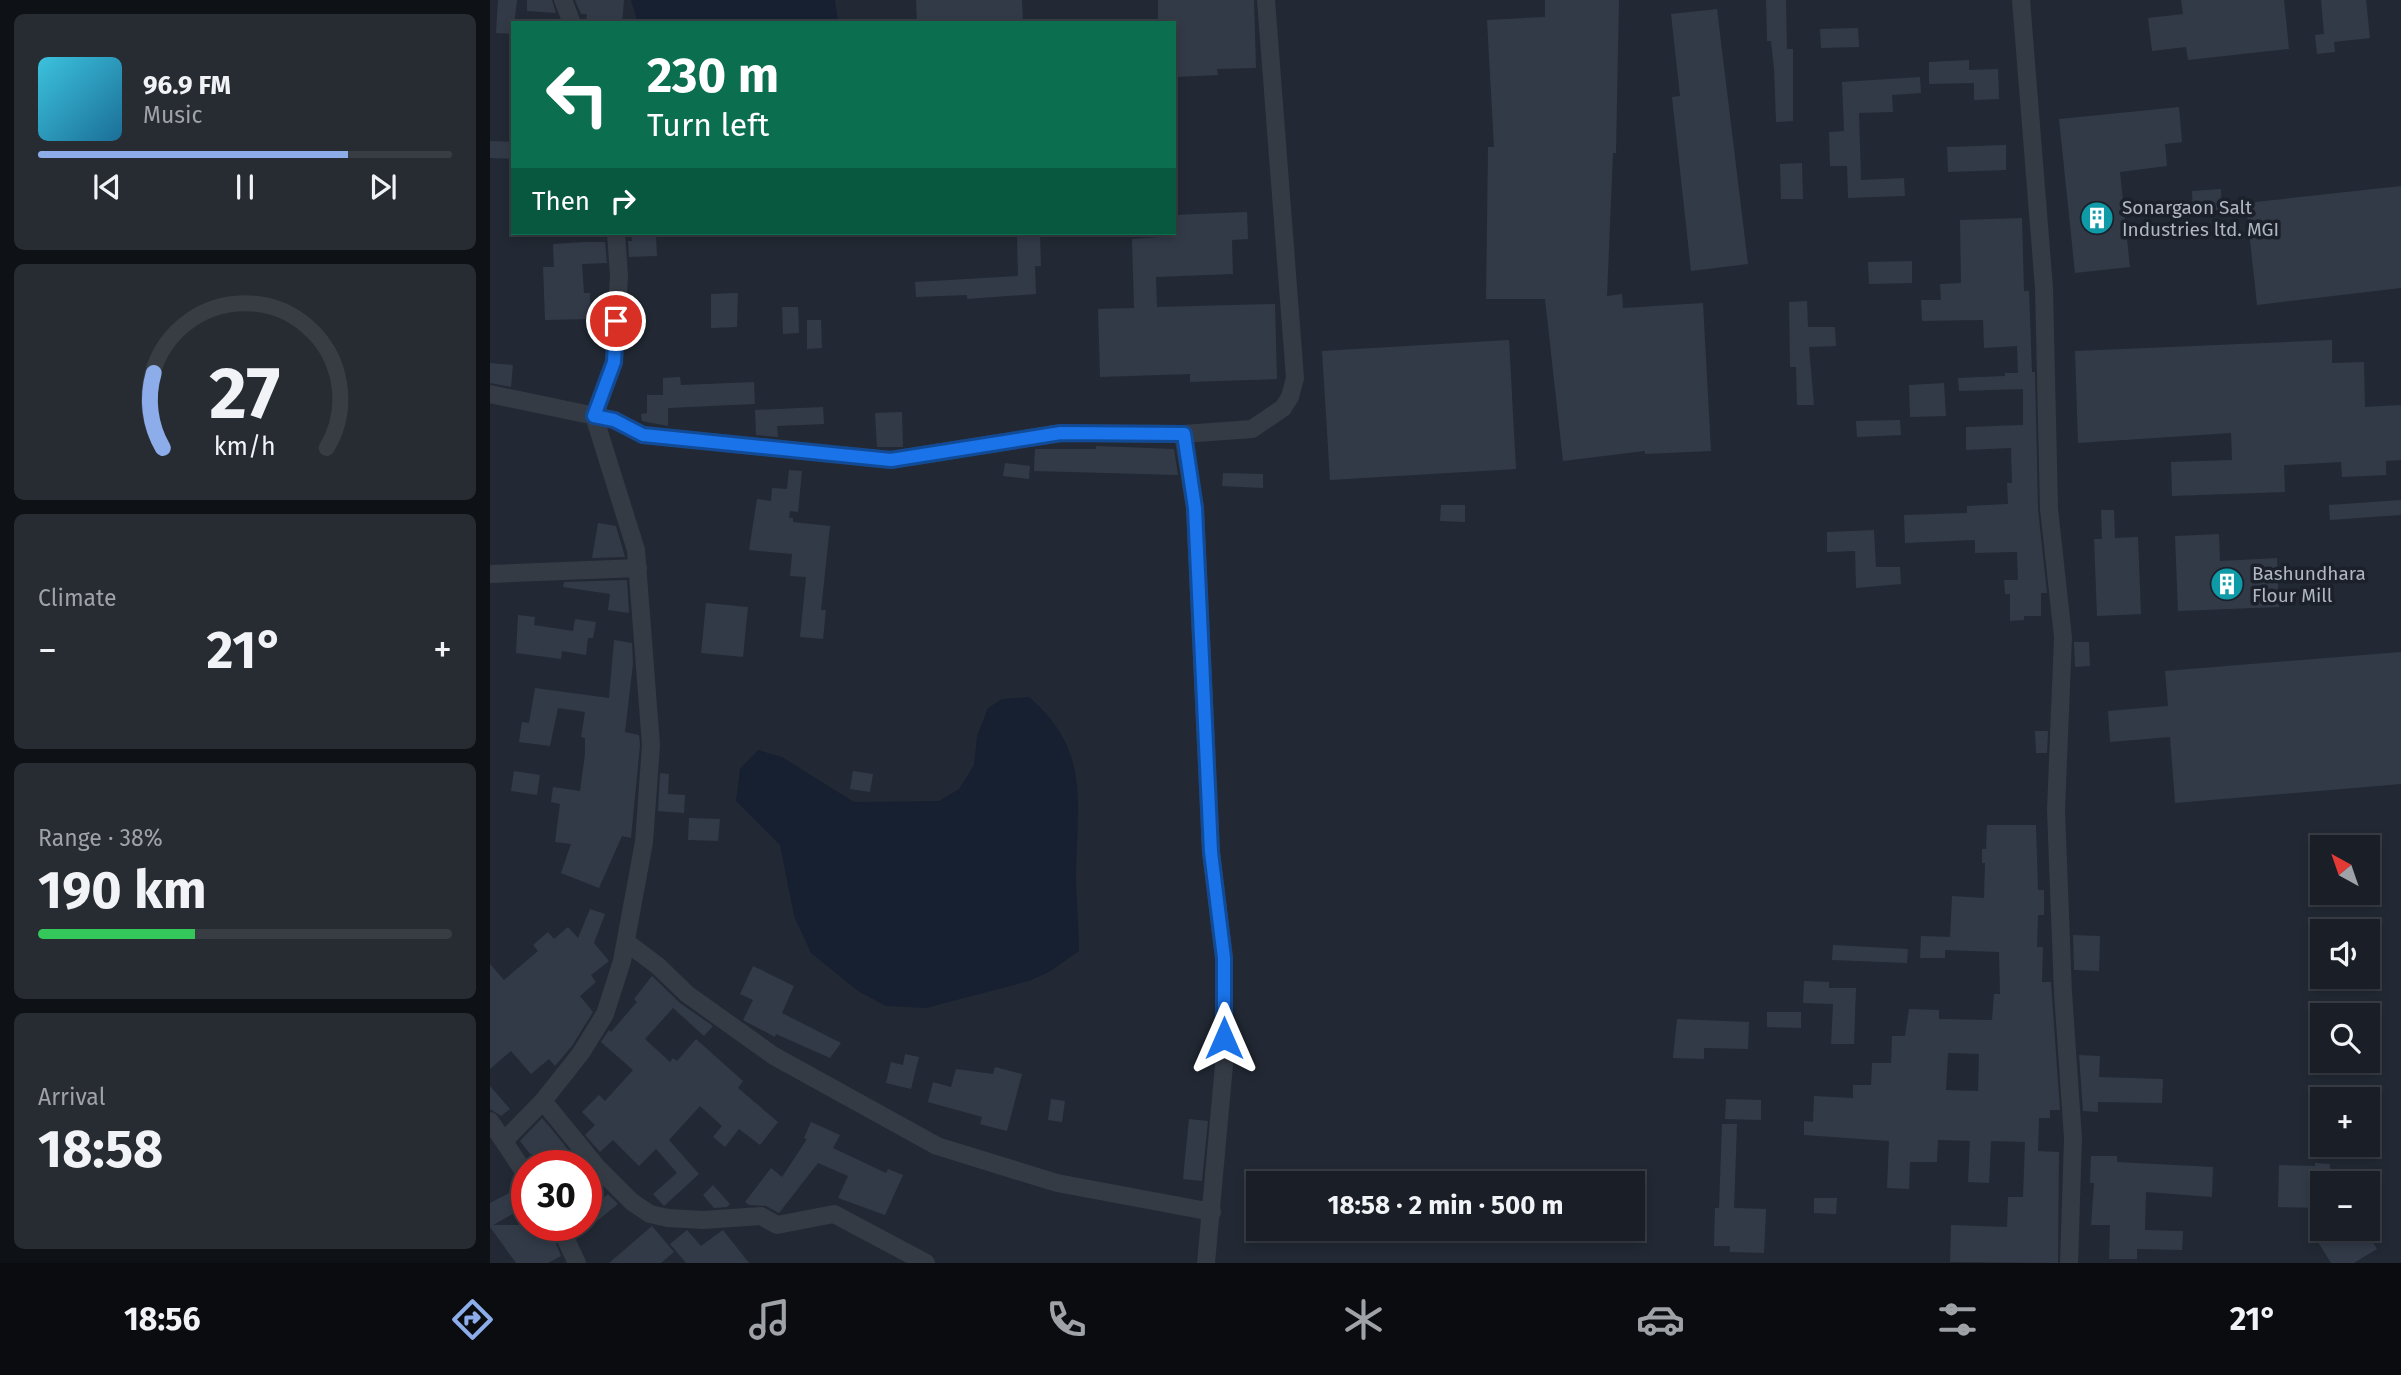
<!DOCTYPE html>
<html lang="en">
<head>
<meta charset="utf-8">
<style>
	:root { --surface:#1a1f27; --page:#272c33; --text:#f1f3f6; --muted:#9fa2a7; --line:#383d44; --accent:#8cadea }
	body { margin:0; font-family:"Fira Sans",sans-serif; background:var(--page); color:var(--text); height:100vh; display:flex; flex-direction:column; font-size:26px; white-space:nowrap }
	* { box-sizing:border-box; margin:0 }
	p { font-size:23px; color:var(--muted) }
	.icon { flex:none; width:38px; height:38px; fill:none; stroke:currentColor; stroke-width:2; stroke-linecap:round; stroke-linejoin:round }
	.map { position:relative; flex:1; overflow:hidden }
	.details { display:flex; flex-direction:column; gap:14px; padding:14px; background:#0e1115; width:490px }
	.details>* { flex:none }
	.guide { position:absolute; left:21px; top:21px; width:665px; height:214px; border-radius:0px; box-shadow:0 4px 10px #0003,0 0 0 2px var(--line); background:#0b6e4f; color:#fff; overflow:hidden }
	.needle { width:46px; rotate:320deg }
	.tools { position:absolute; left:1820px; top:835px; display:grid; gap:14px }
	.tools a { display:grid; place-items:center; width:70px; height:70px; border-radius:0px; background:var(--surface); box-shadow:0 4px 10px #0003,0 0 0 2px var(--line); font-size:35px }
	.speed { position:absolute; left:21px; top:1150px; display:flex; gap:14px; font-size:35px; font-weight:700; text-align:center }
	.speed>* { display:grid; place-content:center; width:91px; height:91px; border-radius:50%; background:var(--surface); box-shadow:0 4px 10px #0003,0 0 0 2px var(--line); line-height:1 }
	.speed .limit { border:10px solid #d22; background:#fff; color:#111 }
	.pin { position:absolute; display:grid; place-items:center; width:60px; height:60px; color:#fff; margin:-30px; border:4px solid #fff; border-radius:50%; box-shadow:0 2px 7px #0007 }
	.me { position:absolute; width:77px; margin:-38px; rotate:0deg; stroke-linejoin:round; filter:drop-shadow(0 0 5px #0008) }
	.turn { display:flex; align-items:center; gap:24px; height:147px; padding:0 21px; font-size:32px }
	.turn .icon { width:91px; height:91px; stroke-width:2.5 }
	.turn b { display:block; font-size:49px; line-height:60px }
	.then { display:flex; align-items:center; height:66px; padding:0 21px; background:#0003; gap:14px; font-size:26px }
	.big { font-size:52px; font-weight:700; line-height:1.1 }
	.details .tile { flex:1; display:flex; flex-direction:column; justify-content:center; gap:10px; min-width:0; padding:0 24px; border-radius:10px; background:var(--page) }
	.details .dial { align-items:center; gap:0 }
	.dial svg { height:182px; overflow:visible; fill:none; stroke:var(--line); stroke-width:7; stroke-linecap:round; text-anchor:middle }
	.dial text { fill:var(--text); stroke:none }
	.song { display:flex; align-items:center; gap:21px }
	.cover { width:84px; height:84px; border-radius:10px; background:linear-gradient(135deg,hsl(190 70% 55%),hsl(200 70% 35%)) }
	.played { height:7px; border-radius:4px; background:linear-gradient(90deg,var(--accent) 75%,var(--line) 75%) }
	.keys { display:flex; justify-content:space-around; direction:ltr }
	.heat { display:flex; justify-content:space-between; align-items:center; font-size:38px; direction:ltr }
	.charge { height:10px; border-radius:5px; background:linear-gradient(90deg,#34c759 38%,var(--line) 0) }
	.trip { position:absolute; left:756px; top:1171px; width:399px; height:70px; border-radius:0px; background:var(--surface); box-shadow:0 4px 10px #0003,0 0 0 2px var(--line); font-weight:700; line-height:70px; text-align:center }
	.tabs { display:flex; height:112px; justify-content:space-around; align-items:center; background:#0a0c10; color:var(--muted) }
	.tabs .icon { width:49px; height:49px }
	.tabs .selected { color:var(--accent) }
	.tabs b { font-size:32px; color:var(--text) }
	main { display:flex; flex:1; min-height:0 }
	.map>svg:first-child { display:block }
	.water { fill:#172030 }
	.building { fill:#323a48; fill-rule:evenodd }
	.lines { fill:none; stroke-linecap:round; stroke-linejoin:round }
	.street { stroke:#353b45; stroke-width:18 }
	.route-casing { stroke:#114b97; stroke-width:18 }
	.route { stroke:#1a73e8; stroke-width:12 }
	.labels { text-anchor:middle; stroke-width:7; stroke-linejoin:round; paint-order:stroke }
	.poi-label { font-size:19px; fill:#b0b6c2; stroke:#1b202a; text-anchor:start }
</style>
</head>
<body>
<main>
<section class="details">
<div class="tile">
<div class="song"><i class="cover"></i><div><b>96.9 FM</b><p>Music</p></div></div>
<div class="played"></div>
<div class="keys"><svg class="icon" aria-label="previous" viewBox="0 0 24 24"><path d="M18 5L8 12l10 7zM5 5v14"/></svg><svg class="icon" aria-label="pause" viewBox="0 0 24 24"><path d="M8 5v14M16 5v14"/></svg><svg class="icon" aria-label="next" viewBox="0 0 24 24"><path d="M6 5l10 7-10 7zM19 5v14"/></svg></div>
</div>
<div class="tile dial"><svg viewBox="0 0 100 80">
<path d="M14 69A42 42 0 1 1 86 69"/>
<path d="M14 69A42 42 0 0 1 10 36" stroke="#8cadea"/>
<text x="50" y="56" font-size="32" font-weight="700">27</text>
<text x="50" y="72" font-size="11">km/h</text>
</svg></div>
<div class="tile"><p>Climate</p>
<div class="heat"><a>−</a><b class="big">21°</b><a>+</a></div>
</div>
<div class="tile"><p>Range · 38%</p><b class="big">190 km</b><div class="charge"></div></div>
<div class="tile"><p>Arrival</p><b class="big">18:58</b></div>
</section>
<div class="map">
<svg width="1911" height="1263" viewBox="0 0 1911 1263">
	<rect width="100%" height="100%" fill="#222934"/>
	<path class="water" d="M 141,0 L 345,0 L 348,23 L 148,23 Z
		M 539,697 C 601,750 587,802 586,875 C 586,900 589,926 589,951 L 559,972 L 539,981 L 436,1008 L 396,1006 L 368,991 L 321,953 L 304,916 L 290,845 L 246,801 L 250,769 L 268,750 L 292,757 L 364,802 L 449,801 L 469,789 L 484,765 L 487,736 L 498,708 L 512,699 Z"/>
	<path class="building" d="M 8,0 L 27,0 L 23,34 L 6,33 Z
		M 37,0 L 62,0 L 66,13 L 37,11 Z
		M 85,0 L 134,0 L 132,23 L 96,21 L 97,14 L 91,14 Z
		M 426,0 L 532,0 L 533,23 L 427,23 Z
		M 668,0 L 764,0 L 766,68 L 727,69 L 728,75 L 684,77 L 684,23 L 668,23 Z
		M 1055,0 L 1129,0 L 1126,153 L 1123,153 L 1117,296 L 1132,294 L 1133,308 L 1213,303 L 1221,451 L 1155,454 L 1155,451 L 1073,461 L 1055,299 L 996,299 L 998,147 L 1004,147 L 997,20 L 1055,17 Z
		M 1276,0 L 1296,0 L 1297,49 L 1303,49 L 1303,121 L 1286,122 L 1284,69 L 1281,41 L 1277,41 Z
		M 1691,0 L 1794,0 L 1799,49 L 1698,60 L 1696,47 L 1662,51 L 1658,18 L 1693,14 Z
		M 1831,0 L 1876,0 L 1880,38 L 1844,42 L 1845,52 L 1827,54 L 1825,35 L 1834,34 Z
		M 1227,9 L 1258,264 L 1201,271 L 1182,97 L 1190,96 L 1181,14 Z
		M 1368,28 L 1369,47 L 1331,48 L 1330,29 Z
		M 1479,60 L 1479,70 L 1508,69 L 1509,99 L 1484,100 L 1484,83 L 1439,84 L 1439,62 Z
		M 1430,77 L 1431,93 L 1402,95 L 1403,112 L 1369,113 L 1371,180 L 1414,178 L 1415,196 L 1358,198 L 1357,166 L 1340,166 L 1339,132 L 1354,131 L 1352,82 Z
		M 1689,107 L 1692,142 L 1675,144 L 1677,166 L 1630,172 L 1640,267 L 1585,273 L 1569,119 Z
		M 0,141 L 23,142 L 23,159 L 0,158 Z
		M 1516,145 L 1516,170 L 1458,172 L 1457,147 Z
		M 1312,163 L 1313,199 L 1291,199 L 1290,164 Z
		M 1911,186 L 1911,288 L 1767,305 L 1756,203 Z
		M 1731,189 L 1732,214 L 1703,215 L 1702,191 Z
		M 757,212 L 758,239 L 742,240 L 743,274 L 666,277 L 667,307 L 785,304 L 787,379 L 700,382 L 700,374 L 610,377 L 608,309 L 644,308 L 642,239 L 670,237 L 670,233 L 684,233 L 684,215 Z
		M 1532,218 L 1534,291 L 1539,291 L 1542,372 L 1545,372 L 1548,509 L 1557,593 L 1551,593 L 1551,616 L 1534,616 L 1534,620 L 1520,621 L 1520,594 L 1515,594 L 1514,580 L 1528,580 L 1527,552 L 1485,553 L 1485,540 L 1415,543 L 1414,515 L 1477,513 L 1477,506 L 1518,504 L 1517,483 L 1522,483 L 1521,448 L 1476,450 L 1476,427 L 1533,425 L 1533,389 L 1469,391 L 1468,378 L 1515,376 L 1515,373 L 1528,373 L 1527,346 L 1494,348 L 1493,320 L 1432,321 L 1431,300 L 1451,300 L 1450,284 L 1471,283 L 1470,220 Z
		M 141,233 L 166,233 L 167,256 L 139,257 L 138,241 L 142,241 Z
		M 527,233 L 550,233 L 551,266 L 545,266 L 546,294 L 477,299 L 477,295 L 426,297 L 425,282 L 528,276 Z
		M 93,242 L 115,242 L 117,263 L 92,264 L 94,293 L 100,293 L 101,319 L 55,320 L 53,267 L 64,267 L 63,244 Z
		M 1422,261 L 1422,283 L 1379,284 L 1378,262 Z
		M 248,293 L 247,327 L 221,328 L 221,294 Z
		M 1317,301 L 1318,327 L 1345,327 L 1346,346 L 1319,347 L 1324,405 L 1307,405 L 1306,367 L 1300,367 L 1299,302 Z
		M 292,307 L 308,307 L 309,333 L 293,334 Z
		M 317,320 L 331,320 L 332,348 L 317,349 Z
		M 1019,340 L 1026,469 L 840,480 L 832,351 Z
		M 1842,340 L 1842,363 L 1874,362 L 1875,407 L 1911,405 L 1911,460 L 1896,461 L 1896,475 L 1852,477 L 1851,462 L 1794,465 L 1795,492 L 1682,496 L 1681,462 L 1742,460 L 1741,433 L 1588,443 L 1585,351 Z
		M 0,363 L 23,365 L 21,387 L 0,383 Z
		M 190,377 L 191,385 L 264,382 L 265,404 L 178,408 L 178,426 L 152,421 L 151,414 L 157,413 L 157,395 L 173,395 L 173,378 Z
		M 1454,383 L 1456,416 L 1420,417 L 1419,385 Z
		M 333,407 L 334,424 L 287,426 L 288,437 L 266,435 L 265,410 Z
		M 412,412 L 413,447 L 387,447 L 385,413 Z
		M 1410,420 L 1411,435 L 1367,437 L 1366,421 Z
		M 606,446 L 684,449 L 688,475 L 544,471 L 545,449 L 606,449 Z
		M 515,463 L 540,466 L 539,479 L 513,476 Z
		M 299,470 L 312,471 L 308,512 L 300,511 L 299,518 L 303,518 L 303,522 L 340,526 L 331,610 L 336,610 L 333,639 L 310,637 L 316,577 L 300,576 L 302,554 L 259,550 L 267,499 L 281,501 L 282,488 L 297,489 Z
		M 733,473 L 773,474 L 773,488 L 732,486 Z
		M 1911,500 L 1911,515 L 1840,520 L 1839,505 Z
		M 951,505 L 975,505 L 975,522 L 950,521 Z
		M 1611,510 L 1624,510 L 1625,538 L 1648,537 L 1651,614 L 1607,616 L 1604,539 L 1612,539 Z
		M 108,523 L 126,526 L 135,557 L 102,558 Z
		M 1384,530 L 1386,567 L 1410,567 L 1411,584 L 1366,588 L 1365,551 L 1337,552 L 1337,532 Z
		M 1729,534 L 1730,561 L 1787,558 L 1789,607 L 1688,611 L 1685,536 Z
		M 137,580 L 139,613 L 118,610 L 120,594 L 73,587 L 74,582 Z
		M 216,603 L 258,607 L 253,657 L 211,653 Z
		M 28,615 L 45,617 L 44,625 L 83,631 L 85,619 L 106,622 L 103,638 L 98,638 L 96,655 L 72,651 L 71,659 L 26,653 Z
		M 124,640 L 142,643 L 143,663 L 135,732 L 149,735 L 150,745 L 141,838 L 132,836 L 109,888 L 71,873 L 81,844 L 65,842 L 70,804 L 61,802 L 63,787 L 90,791 L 95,754 L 95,738 L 91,737 L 95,712 L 68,708 L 60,746 L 29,742 L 32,722 L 39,723 L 45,688 L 119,698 Z
		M 1584,642 L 1599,642 L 1600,666 L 1585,667 Z
		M 1911,652 L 1911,784 L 1685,803 L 1680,737 L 1620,742 L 1618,711 L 1678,706 L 1675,671 Z
		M 1545,731 L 1558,731 L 1557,753 L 1546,753 Z
		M 24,771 L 50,775 L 47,795 L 21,791 Z
		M 363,771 L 383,774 L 380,792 L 360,789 Z
		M 170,773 L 179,774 L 178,794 L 195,795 L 194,813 L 168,811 Z
		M 199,818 L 230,819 L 228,841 L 198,840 Z
		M 1497,825 L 1546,825 L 1548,890 L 1554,890 L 1554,915 L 1548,915 L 1547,947 L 1553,947 L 1552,982 L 1561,982 L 1570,1110 L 1560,1110 L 1560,1118 L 1549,1118 L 1548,1151 L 1569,1152 L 1568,1263 L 1460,1262 L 1461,1225 L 1517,1227 L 1518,1197 L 1533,1197 L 1535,1142 L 1501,1141 L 1499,1183 L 1478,1182 L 1480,1141 L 1448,1140 L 1447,1162 L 1420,1162 L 1419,1189 L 1397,1188 L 1399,1141 L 1314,1135 L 1314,1121 L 1323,1122 L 1324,1096 L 1363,1098 L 1363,1085 L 1381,1085 L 1382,1063 L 1401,1063 L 1402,1036 L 1415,1036 L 1419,1009 L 1449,1010 L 1449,1019 L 1502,1020 L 1504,994 L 1510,994 L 1509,952 L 1455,950 L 1455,958 L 1430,958 L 1431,936 L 1460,937 L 1462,896 L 1494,898 L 1495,863 L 1492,863 L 1492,849 L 1496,849 ZM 1458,1053 L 1489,1054 L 1488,1091 L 1456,1090 Z
		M 100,909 L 115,914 L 104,943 L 119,961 L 101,975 L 106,982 L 90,996 L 103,1012 L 82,1046 L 65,1066 L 59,1059 L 41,1074 L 21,1051 L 0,1069 L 0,964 L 14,980 L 48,951 L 43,945 L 58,932 L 64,939 L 78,927 L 88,938 Z
		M 1583,935 L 1610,936 L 1609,971 L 1584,970 Z
		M 1343,945 L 1418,949 L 1417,963 L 1342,960 Z
		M 263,966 L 304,986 L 292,1013 L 351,1043 L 340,1058 L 286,1034 L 285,1037 L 253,1020 L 263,1000 L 250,994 Z
		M 162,976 L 190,1003 L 223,1026 L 214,1036 L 183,1008 L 155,1039 L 180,1062 L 183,1058 L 187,1061 L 206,1039 L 253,1081 L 248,1088 L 288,1122 L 270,1145 L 249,1129 L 235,1147 L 223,1137 L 232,1126 L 210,1106 L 179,1140 L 209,1174 L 174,1206 L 163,1194 L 187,1173 L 166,1149 L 149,1166 L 123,1140 L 110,1152 L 95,1135 L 105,1125 L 92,1112 L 109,1095 L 115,1101 L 143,1070 L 111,1042 L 119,1030 L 121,1032 L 147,1002 L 144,999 Z
		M 1314,981 L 1339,982 L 1339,988 L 1366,988 L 1364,1044 L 1341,1044 L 1343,1004 L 1313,1003 Z
		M 1277,1012 L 1311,1012 L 1311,1028 L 1277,1027 Z
		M 1187,1019 L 1259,1022 L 1258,1049 L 1214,1048 L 1214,1059 L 1183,1058 Z
		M 415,1054 L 429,1057 L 421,1089 L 396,1083 L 401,1062 L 413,1065 Z
		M 1589,1055 L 1610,1056 L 1609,1077 L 1673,1079 L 1672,1103 L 1608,1102 L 1608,1112 L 1593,1111 Z
		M 505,1067 L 532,1074 L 517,1131 L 490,1124 L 492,1117 L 438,1102 L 443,1082 L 461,1087 L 466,1069 L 503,1074 Z
		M 0,1086 L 20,1109 L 11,1116 L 0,1109 Z
		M 561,1099 L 575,1101 L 572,1122 L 558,1120 Z
		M 1236,1099 L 1271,1100 L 1271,1120 L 1235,1119 Z
		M 52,1118 L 60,1127 L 91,1166 L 44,1166 L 42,1163 L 52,1154 L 40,1154 L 30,1141 Z
		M 699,1119 L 718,1121 L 712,1181 L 693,1179 Z
		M 321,1122 L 350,1135 L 343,1148 L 396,1173 L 398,1169 L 413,1175 L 395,1215 L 348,1198 L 358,1176 L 328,1163 L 289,1213 L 276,1206 L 259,1205 L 255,1202 L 281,1168 L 292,1177 L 317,1139 L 314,1138 Z
		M 1232,1124 L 1247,1124 L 1244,1208 L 1276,1209 L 1274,1253 L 1240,1252 L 1240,1246 L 1224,1246 L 1225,1208 L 1229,1208 Z
		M 1601,1156 L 1627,1156 L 1627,1162 L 1723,1167 L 1722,1197 L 1656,1192 L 1655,1230 L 1693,1231 L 1692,1250 L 1647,1249 L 1647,1259 L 1619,1259 L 1620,1225 L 1601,1225 L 1604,1183 L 1600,1183 Z
		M 1825,1163 L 1840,1164 L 1839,1183 L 1832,1183 L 1832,1208 L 1788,1207 L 1789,1165 L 1825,1166 Z
		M 223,1185 L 240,1204 L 237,1207 L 224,1208 L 213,1195 Z
		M 32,1186 L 37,1187 L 37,1206 L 3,1225 L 58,1225 L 71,1256 L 58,1263 L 26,1263 L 0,1227 L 0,1203 Z
		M 118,1194 L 128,1204 L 87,1237 L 82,1225 L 96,1225 L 96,1212 Z
		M 1324,1198 L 1347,1198 L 1346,1214 L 1324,1213 Z
		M 162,1226 L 184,1252 L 171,1263 L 119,1263 Z
		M 1832,1228 L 1875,1228 L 1887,1249 L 1864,1263 L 1841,1263 L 1823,1234 Z
		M 197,1230 L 211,1246 L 233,1230 L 259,1263 L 196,1263 L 180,1244 Z"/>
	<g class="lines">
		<path class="street" d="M 73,0 L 82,23
			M 1531,0 L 1554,288 L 1559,509 L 1573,637 L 1566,810 L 1573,993 L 1583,1138 L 1579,1263
			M 0,394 L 124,420 L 153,435 L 401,460 L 571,433 L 693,434 L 762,429 L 793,408 L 800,397 L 805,378 L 776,0
			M 693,434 L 705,508 L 721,852 L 734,958 L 734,1065 L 716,1263
			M 0,574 L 148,568
			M 136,942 L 168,966 L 197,994 L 284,1056 L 447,1146 L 567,1183 L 722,1212
			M 53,1101 L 106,1166 L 142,1202 L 160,1214 L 178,1218 L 213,1220 L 271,1216 L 287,1225 L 344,1214 L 436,1263
			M 0,1121 L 37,1176
			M 14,1141 L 53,1101 L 91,1053 L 115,1014 L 132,961 L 154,842 L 161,745 L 146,550 L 104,416 L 124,362 L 129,276 L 126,233
			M 69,1225 L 87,1263"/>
	</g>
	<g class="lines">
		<defs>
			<path id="route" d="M 126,321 L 124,362 L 104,416 L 124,420 L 153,435 L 401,460 L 571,433 L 694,434 L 705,508 L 721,852 L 734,958 L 734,1038"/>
		</defs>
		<use href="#route" class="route-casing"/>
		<use href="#route" class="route"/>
	</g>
	<defs>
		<symbol id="building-disc" viewBox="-11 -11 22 22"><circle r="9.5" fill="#0f9aa8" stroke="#1b202a"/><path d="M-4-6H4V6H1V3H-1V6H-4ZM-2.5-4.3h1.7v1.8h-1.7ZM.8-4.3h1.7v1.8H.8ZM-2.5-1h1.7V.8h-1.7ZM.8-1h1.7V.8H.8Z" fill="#fff"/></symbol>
	</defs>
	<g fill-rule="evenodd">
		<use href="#building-disc" x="1588" y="199" width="38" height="38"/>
		<use href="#building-disc" x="1718" y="565" width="38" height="38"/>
	</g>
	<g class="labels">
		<g class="poi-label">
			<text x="1632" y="214">Sonargaon Salt<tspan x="1632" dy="22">Industries ltd. MGI</tspan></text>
			<text x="1762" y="580">Bashundhara<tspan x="1762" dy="22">Flour Mill</tspan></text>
		</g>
	</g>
</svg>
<div class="tools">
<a><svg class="needle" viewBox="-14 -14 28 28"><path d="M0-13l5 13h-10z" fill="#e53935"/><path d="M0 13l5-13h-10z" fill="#9fa2a7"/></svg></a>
<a><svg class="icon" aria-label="sound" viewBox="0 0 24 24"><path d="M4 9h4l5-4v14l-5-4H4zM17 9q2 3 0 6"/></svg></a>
<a><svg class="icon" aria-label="search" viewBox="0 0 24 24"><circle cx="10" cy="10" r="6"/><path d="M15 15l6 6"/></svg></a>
<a>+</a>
<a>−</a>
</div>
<div class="speed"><div class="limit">30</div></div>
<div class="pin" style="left:126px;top:321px;background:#d93025"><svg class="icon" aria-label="arrive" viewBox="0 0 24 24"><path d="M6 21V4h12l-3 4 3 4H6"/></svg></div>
<svg class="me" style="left:734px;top:1038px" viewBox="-20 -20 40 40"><path d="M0-17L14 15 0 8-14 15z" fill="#1a73e8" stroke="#fff" stroke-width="4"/></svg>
<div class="trip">18:58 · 2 min · 500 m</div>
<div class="guide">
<div class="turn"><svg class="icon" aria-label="left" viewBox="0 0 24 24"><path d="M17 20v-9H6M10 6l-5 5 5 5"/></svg><div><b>230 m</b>Turn left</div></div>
<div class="then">Then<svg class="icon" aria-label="right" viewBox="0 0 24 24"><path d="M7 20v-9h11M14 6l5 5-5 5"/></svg></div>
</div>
</div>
</main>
<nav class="tabs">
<b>18:56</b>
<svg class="icon selected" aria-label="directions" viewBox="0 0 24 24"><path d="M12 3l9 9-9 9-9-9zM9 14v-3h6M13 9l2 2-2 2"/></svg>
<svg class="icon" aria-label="music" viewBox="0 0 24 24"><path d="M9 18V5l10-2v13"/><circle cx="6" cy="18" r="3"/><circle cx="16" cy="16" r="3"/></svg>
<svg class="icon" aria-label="phone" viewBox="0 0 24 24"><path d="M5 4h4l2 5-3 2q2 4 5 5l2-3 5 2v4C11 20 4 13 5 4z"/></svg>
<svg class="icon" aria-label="climate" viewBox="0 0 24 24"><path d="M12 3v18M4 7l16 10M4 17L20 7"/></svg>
<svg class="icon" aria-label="car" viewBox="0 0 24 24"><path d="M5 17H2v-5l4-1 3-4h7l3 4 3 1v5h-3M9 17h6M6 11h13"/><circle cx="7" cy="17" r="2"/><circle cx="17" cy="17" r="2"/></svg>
<svg class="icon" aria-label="filters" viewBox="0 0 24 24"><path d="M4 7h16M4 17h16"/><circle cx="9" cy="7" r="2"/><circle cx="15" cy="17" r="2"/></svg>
<b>21°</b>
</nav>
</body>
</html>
